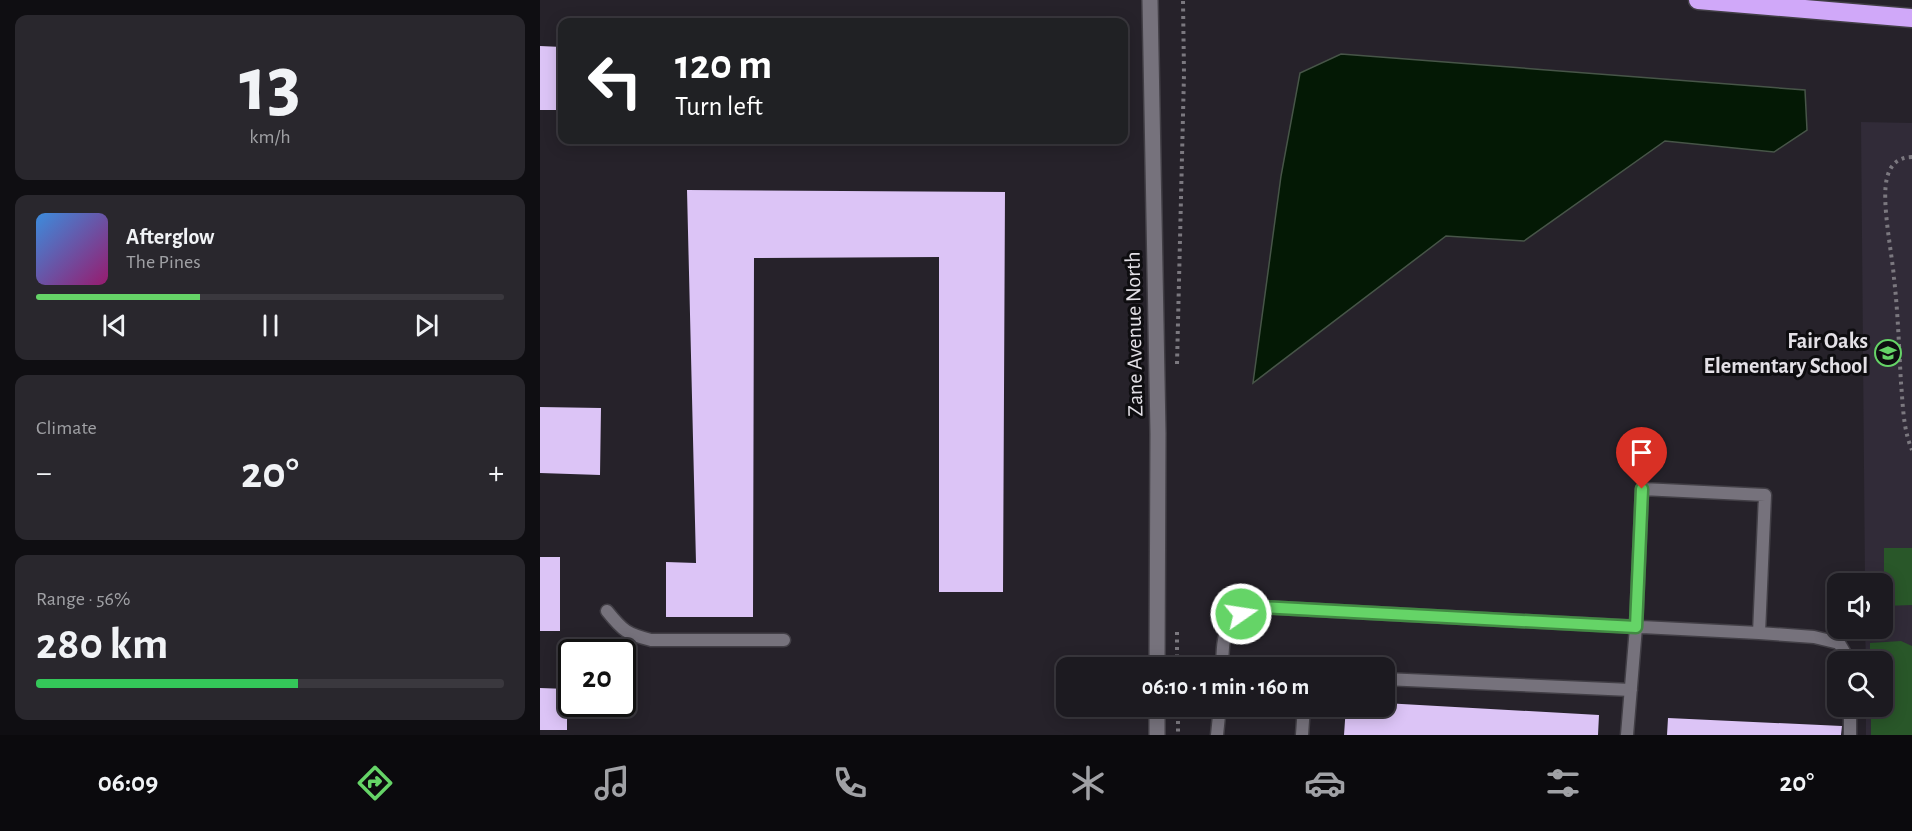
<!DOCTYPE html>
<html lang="en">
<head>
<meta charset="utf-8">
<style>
	:root { --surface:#1c1a20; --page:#29272d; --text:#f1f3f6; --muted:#a0a1a5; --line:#3a383e; --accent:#65d467 }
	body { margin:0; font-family:"Alegreya Sans",sans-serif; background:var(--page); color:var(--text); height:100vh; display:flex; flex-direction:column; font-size:22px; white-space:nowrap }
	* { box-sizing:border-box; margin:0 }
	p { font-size:20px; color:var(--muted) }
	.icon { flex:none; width:33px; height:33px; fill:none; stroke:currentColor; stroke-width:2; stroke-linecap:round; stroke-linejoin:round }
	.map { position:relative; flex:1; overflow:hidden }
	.panel { display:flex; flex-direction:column; gap:15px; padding:15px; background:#0f0e12; width:540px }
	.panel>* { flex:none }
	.guide { position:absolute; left:18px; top:18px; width:570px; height:126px; border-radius:12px; box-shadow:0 3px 15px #0003,0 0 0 2px var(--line); background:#202124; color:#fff; overflow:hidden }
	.fabs { position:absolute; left:1287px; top:573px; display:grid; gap:12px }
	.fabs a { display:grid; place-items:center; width:66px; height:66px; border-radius:12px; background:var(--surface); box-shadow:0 3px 15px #0003,0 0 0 2px var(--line); font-size:30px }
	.speed { position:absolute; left:18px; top:639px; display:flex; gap:12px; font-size:30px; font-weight:700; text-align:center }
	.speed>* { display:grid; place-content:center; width:78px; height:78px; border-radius:50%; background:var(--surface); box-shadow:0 3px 15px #0003,0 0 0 2px var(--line); line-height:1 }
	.speed .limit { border:3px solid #111; border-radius:9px; background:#fff; color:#111 }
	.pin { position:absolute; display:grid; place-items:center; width:51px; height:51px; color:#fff; margin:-62px -26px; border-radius:50% 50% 50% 0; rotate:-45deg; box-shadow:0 0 6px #0007 }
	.pin .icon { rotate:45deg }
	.me { position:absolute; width:66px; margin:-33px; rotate:77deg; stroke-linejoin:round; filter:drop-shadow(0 0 4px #0008) }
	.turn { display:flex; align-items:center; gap:21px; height:126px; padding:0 18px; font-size:27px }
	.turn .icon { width:78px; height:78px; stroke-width:2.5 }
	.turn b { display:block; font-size:42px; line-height:51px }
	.big { font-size:45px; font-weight:700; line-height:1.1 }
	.panel .card { flex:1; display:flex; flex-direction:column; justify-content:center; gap:9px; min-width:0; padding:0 21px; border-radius:12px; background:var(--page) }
	.panel .dial { align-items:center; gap:0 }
	.dial b { font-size:78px; line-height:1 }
	.song { display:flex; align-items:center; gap:18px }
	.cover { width:72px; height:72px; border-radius:9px; background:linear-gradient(135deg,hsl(210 70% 55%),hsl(320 70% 35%)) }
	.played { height:6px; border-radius:3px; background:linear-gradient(90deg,var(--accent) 35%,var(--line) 35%) }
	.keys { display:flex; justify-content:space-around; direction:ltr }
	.heat { display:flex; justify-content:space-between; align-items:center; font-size:33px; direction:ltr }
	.charge { height:9px; border-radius:4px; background:linear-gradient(90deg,#34c759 56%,var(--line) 0) }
	.trip { position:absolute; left:516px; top:657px; width:339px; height:60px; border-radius:12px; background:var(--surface); box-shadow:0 3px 15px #0003,0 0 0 2px var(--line); font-weight:700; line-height:60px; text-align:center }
	.tab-bar { display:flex; height:96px; justify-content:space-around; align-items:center; background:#0b0a0d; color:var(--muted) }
	.tab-bar .icon { width:42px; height:42px }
	.tab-bar .active { color:var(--accent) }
	.tab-bar b { font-size:27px; color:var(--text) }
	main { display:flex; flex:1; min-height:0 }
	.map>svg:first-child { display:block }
	.built { fill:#312b38 }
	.green { fill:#295729 }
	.water { fill:#041905; stroke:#475548; stroke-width:1.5 }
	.building { fill:#dcc4f6 }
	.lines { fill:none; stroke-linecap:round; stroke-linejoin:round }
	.service-casing { stroke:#423f46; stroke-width:15 }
	.tertiary-casing { stroke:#423f46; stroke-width:18 }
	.motorway-casing { stroke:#423f46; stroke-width:21 }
	.path { stroke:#7b787f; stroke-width:4; stroke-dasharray:3 4.5; stroke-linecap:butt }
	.service { stroke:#76727c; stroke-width:12 }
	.tertiary { stroke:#76727c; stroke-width:15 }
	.motorway { stroke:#d0a8f9; stroke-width:18 }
	.route-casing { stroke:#428a43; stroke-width:15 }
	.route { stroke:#65d467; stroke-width:10 }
	.labels { text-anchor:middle; stroke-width:6; stroke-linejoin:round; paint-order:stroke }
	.street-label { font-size:22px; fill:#e3e0e6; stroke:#0e0d10 }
	.poi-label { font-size:22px; font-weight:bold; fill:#e3e0e6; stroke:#0e0d10; text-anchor:end }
</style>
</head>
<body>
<main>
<section class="panel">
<div class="card dial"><b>13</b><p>km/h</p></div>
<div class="card">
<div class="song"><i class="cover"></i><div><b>Afterglow</b><p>The Pines</p></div></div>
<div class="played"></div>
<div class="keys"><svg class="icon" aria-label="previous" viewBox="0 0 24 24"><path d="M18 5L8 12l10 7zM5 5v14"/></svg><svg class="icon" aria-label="pause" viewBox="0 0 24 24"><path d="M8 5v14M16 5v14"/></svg><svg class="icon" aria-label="next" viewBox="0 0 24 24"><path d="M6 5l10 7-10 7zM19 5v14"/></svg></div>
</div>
<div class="card"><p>Climate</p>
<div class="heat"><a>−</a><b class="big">20°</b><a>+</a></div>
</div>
<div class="card"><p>Range · 56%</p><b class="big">280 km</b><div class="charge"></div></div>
</section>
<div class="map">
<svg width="1372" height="735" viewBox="0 0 1372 735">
	<rect width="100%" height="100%" fill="#26222a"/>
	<path class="built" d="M 1321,122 L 1372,123 L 1372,735 L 1326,735 L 1326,707 L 1342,706 L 1342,662 L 1326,661 L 1325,629 L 1342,628 L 1342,584 L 1325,583 Z"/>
	<path class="green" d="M 1344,548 L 1372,548 L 1372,605 L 1344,606 Z
		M 1361,641 L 1372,646 L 1372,735 L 1331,735 L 1331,707 L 1342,706 L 1342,662 L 1330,661 L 1330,643 Z"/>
	<path class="water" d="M 801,54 L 1265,90 L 1267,130 L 1234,152 L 1125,141 L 984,241 L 906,236 L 713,383 L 741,176 L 760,73 Z"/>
	<path class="building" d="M 0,46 L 22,47 L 22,110 L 0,110 Z
		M 147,190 L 465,192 L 463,592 L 399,592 L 399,257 L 214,258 L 213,617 L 126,617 L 126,562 L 156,563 Z
		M 0,407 L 61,408 L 60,475 L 0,473 Z
		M 0,557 L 20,557 L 20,631 L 0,631 Z
		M 0,688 L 27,689 L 27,730 L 0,730 Z
		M 844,703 L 1059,715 L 1058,735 L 804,735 L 806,706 L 844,706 Z
		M 1128,718 L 1302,726 L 1301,735 L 1127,735 Z"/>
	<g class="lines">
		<defs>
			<path id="service" d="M 67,611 C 83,631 87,634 111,640 L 244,640
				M 1219,633 L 1274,637 L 1299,643 L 1310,662
				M 682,668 C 683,630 684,621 720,607 C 886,616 1053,625 1219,633 L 1225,495 L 1102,489 L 1096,627 L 1087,735
				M 844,679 L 1091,690
				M 1310,706 L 1310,735
				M 677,735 L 680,706
				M 762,735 L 764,706"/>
			<path id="tertiary" d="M 610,0 L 618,433 L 617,668
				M 617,735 L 617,706"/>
			<path id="motorway" d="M 1158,0 L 1372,18"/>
		</defs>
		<use href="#service" class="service-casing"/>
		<use href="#tertiary" class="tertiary-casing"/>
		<use href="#motorway" class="motorway-casing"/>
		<path class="path" d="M 1372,157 C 1358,157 1350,165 1347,178 C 1341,201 1352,253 1354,278 C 1358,313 1359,348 1361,383 C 1363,405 1363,429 1372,450
			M 637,364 L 644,74 L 643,0
			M 637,632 L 637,668
			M 638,706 L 638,735"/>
		<use href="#service" class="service"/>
		<use href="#tertiary" class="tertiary"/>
		<use href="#motorway" class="motorway"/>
	</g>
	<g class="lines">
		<defs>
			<path id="route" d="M 701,614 L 720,607 L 1096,627 L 1102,489"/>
		</defs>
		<use href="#route" class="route-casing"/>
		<use href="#route" class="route"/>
	</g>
	<defs>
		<symbol id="school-ring" viewBox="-11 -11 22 22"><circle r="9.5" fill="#0e0d10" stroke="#65d467" stroke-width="1.5"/><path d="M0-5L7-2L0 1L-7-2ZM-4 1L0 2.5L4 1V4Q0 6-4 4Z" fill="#65d467"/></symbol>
	</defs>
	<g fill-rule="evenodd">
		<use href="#school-ring" x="1333" y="338" width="30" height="30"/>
	</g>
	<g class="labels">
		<g class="street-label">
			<text transform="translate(593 334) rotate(-91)" y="8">Zane Avenue North</text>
		</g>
		<g class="poi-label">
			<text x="1328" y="348">Fair Oaks<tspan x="1328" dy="25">Elementary School</tspan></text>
		</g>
	</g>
</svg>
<div class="fabs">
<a><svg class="icon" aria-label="sound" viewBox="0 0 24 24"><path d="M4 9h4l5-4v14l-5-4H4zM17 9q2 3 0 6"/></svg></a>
<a><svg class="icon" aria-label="search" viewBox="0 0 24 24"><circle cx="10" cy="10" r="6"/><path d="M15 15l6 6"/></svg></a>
</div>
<div class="speed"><div class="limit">20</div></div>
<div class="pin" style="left:1102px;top:489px;background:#d93025"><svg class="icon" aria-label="arrive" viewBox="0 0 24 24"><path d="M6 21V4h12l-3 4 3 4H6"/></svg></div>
<svg class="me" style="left:701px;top:614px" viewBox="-20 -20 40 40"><circle r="17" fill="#65d467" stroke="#fff" stroke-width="3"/><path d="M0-11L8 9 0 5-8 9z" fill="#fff"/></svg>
<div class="trip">06:10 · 1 min · 160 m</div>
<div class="guide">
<div class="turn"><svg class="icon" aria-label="left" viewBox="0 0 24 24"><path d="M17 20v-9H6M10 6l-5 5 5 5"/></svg><div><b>120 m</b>Turn left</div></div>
</div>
</div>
</main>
<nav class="tab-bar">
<b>06:09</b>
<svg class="icon active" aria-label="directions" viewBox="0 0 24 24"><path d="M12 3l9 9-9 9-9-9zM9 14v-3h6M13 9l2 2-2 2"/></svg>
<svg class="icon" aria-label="music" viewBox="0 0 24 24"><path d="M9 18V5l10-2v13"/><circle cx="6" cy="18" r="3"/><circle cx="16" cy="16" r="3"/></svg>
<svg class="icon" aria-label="phone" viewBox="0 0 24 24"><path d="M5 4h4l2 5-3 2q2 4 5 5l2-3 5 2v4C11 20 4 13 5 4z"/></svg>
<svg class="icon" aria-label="climate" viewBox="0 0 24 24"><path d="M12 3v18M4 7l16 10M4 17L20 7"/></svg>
<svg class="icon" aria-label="car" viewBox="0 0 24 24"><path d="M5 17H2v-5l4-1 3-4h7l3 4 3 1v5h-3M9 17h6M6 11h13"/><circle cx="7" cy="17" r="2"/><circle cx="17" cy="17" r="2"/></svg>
<svg class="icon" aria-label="filters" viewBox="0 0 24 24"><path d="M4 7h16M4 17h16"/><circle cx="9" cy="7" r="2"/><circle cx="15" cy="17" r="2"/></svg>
<b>20°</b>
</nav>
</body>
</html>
